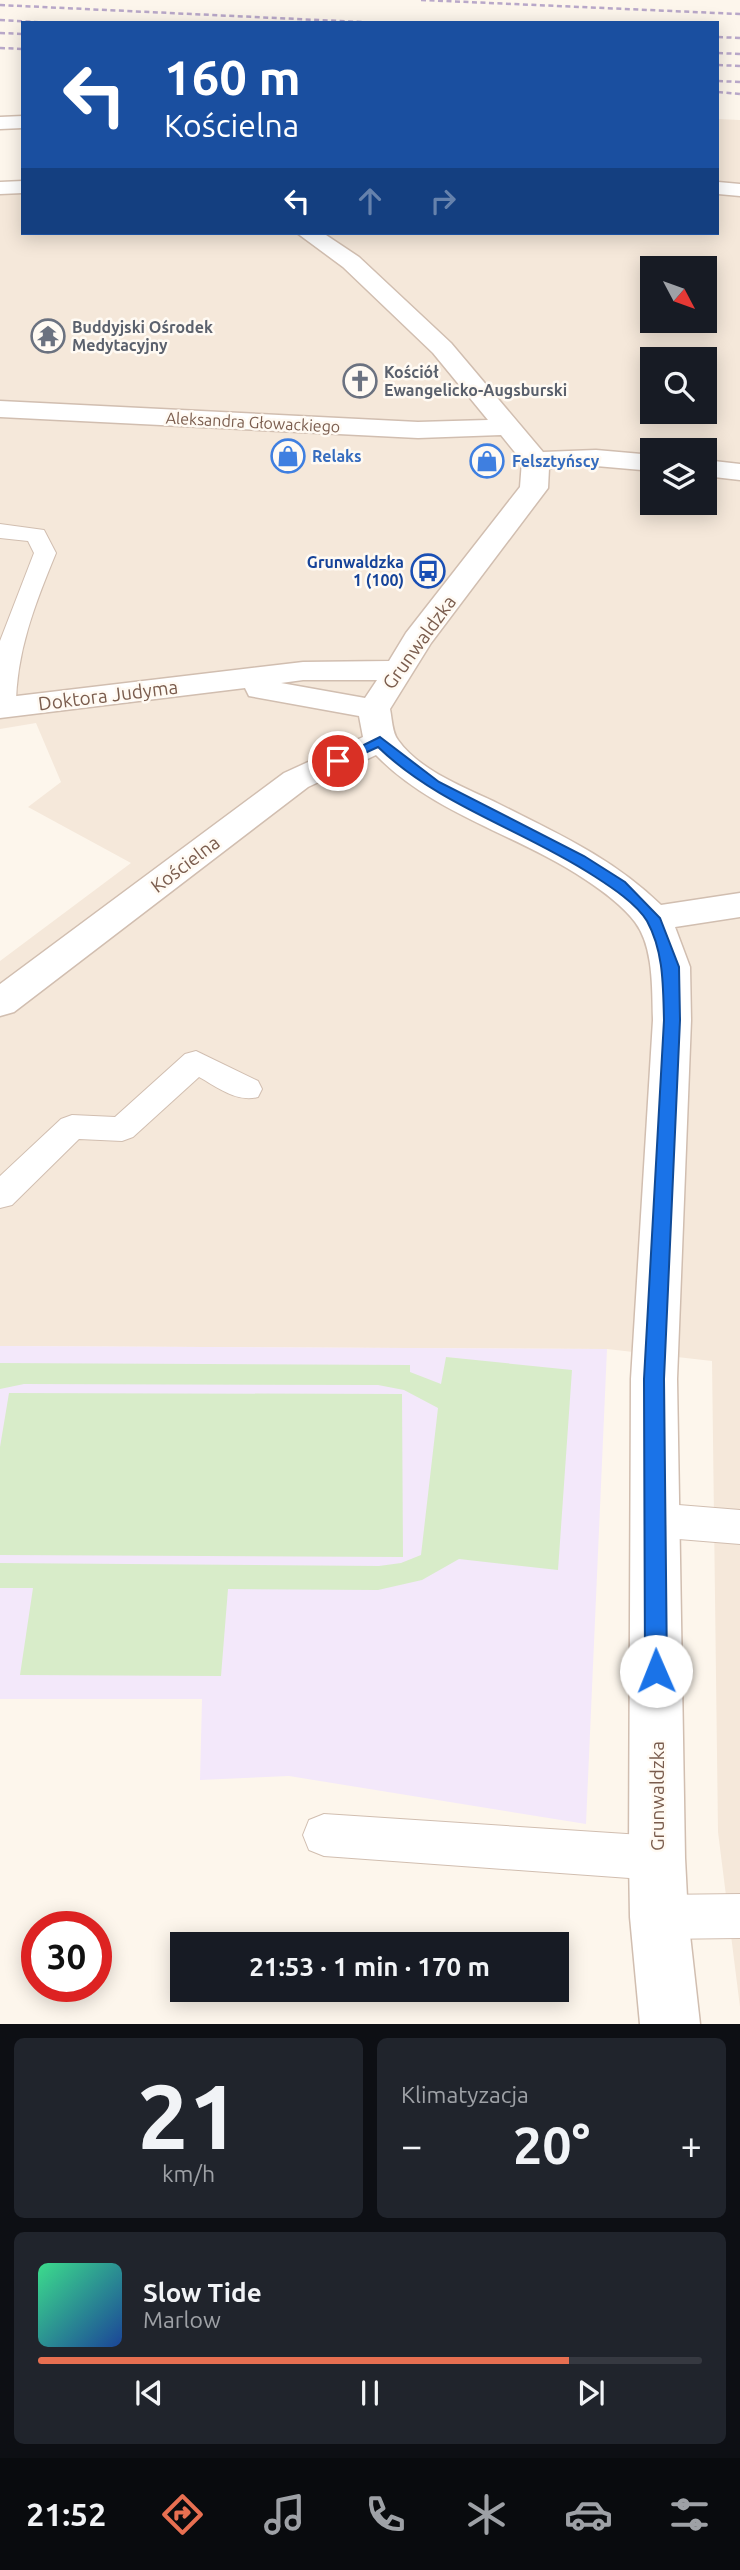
<!DOCTYPE html>
<html lang="pl">
<head>
<meta charset="utf-8">
<style>
	:root { --surface:#171b24; --page:#20242c; --text:#f1f3f6; --muted:#9ea1a6; --line:#363941; --accent:#e76f51 }
	body { margin:0; font-family:Ubuntu,sans-serif; background:var(--page); color:var(--text); height:100vh; display:flex; flex-direction:column; font-size:26px; white-space:nowrap }
	* { box-sizing:border-box; margin:0 }
	p { font-size:23px; color:var(--muted) }
	.icon { flex:none; width:38px; height:38px; fill:none; stroke:currentColor; stroke-width:2; stroke-linecap:round; stroke-linejoin:round }
	.map { position:relative; height:2024px; overflow:hidden }
	.sheet { display:flex; flex-direction:column; gap:14px; padding:14px; background:#0d0f14; flex:1 }
	.sheet>* { flex:none }
	.banner { position:absolute; left:21px; top:21px; width:698px; height:214px; border-radius:0px; box-shadow:0 4px 18px #0003; background:#1a4fa0; color:#fff; overflow:hidden }
	.needle { width:46px; rotate:131deg }
	.fabs { position:absolute; left:640px; top:256px; display:grid; gap:14px }
	.fabs a { display:grid; place-items:center; width:77px; height:77px; border-radius:0px; background:var(--surface); box-shadow:0 4px 18px #0003; font-size:35px }
	.speed { position:absolute; left:21px; top:1911px; display:flex; gap:14px; font-size:35px; font-weight:700; text-align:center }
	.speed>* { display:grid; place-content:center; width:91px; height:91px; border-radius:50%; background:var(--surface); box-shadow:0 4px 18px #0003; line-height:1 }
	.speed .limit { border:10px solid #d22; background:#fff; color:#111 }
	.pin { position:absolute; display:grid; place-items:center; width:60px; height:60px; color:#fff; margin:-30px; border:4px solid #fff; border-radius:50%; box-shadow:0 2px 7px #0007 }
	.me { position:absolute; width:77px; margin:-38px; rotate:359deg; stroke-linejoin:round; filter:drop-shadow(0 0 5px #0008) }
	.turn { display:flex; align-items:center; gap:24px; height:147px; padding:0 28px; font-size:32px }
	.turn .icon { width:91px; height:91px; stroke-width:2.5 }
	.turn b { display:block; font-size:49px; line-height:60px }
	.lanes { display:flex; align-items:center; height:66px; padding:0 28px; background:#0003; justify-content:center; gap:35px; direction:ltr }
	.lanes .off { opacity:.35 }
	.big { font-size:52px; font-weight:700; line-height:1.1 }
	.sheet .card { flex:1; display:flex; flex-direction:column; justify-content:center; gap:10px; min-width:0; padding:0 24px; border-radius:10px; background:var(--page) }
	.sheet .dial { align-items:center; gap:0 }
	.dial b { font-size:91px; line-height:1 }
	.song { display:flex; align-items:center; gap:21px }
	.cover { width:84px; height:84px; border-radius:10px; background:linear-gradient(135deg,hsl(150 70% 55%),hsl(220 70% 35%)) }
	.played { height:7px; border-radius:4px; background:linear-gradient(90deg,var(--accent) 80%,var(--line) 80%) }
	.keys { display:flex; justify-content:space-around; direction:ltr }
	.heat { display:flex; justify-content:space-between; align-items:center; font-size:38px; direction:ltr }
	.sheet .tiles { flex:1; display:grid; gap:14px; grid-template-columns:1fr 1fr }
	.card:last-child { grid-column:span 2 }
	.trip { position:absolute; left:170px; top:1932px; width:399px; height:70px; border-radius:0px; background:var(--surface); box-shadow:0 4px 18px #0003; font-weight:700; line-height:70px; text-align:center }
	.tabs { display:flex; height:112px; justify-content:space-around; align-items:center; background:#090b0e; color:var(--muted) }
	.tabs .icon { width:49px; height:49px }
	.tabs .current { color:var(--accent) }
	.tabs b { font-size:32px; color:var(--text) }
	.map>svg:first-child { display:block }
	.residential { fill:#f5e8da; fill-rule:evenodd }
	.education { fill:#f3e8fa }
	.green { fill:#d8ecc9 }
	.lines { fill:none; stroke-linecap:round; stroke-linejoin:round }
	.service-casing { stroke:#d1beb0; stroke-width:2 }
	.pedestrian-casing { stroke:#d1beb0; stroke-width:3 }
	.minor-casing { stroke:#d1beb0; stroke-width:3 }
	.service { fill:#fff; fill-rule:evenodd }
	.pedestrian { fill:#fff; fill-rule:evenodd }
	.minor { fill:#fff; fill-rule:evenodd }
	.rail { stroke:#b9a8c9; stroke-width:2.5; stroke-dasharray:5 3.5; stroke-linecap:butt }
	.route { fill:#1a73e8; stroke:#114b97; stroke-width:2 }
	.labels { text-anchor:middle; stroke-width:5; stroke-linejoin:round; paint-order:stroke }
	.far-worship-label { font-size:16px; font-weight:bold; fill:#5b616d; stroke:#fffaf3; text-anchor:start }
	.far-street-label { font-size:16px; fill:#7a5c4d; stroke:#fffaf3 }
	.far-shop-label { font-size:16px; font-weight:bold; fill:#366cbe; stroke:#fffaf3; text-anchor:start }
	.far-transit-label { font-size:16px; font-weight:bold; fill:#164399; stroke:#fffaf3; text-anchor:end }
	.street-label { font-size:19px; fill:#7a5c4d; stroke:#fffaf3 }
</style>
</head>
<body>
<div class="map">
<svg width="740" height="2024" viewBox="0 0 740 2024">
	<rect width="100%" height="100%" fill="#fdf6ec"/>
	<path class="residential" d="M 718,119 L 740,120 L 740,2007 L 718,1832 L 712,1361 L 607,1349 L 0,1346 L 0,961 L 131,863 L 28,807 L 61,782 L 36,723 L 0,729 L 0,192 L 23,192 L 23,233 L 718,233 ZM 653,268 L 705,268 L 705,320 L 653,320 ZM 653,359 L 705,359 L 705,411 L 653,411 ZM 653,450 L 705,450 L 705,502 L 653,502 Z"/>
	<path class="education" d="M 0,1346 L 607,1349 L 586,1824 L 289,1776 L 200,1780 L 202,1699 L 0,1699 Z"/>
	<path class="green" d="M 446,1357 L 572,1370 L 558,1570 L 459,1559 L 422,1580 L 378,1590 L 228,1589 L 221,1676 L 20,1675 L 33,1588 L 0,1588 L 0,1563 L 379,1566 L 401,1563 L 421,1555 L 438,1408 L 404,1390 L 378,1385 L 24,1384 L 0,1389 L 0,1363 L 410,1365 L 410,1372 L 441,1384 Z
		M 9,1393 L 402,1394 L 403,1557 L 0,1555 L 0,1447 Z"/>
	<g class="lines">
		<defs>
			<path id="service" d="M 0,524 L 44,530 L 56,553 C 35,604 16,652 16,708 L 13,713 L 0,714 L 0,641 L 34,553 L 28,541 L 0,538 Z
				M 196,1051 L 258,1081 L 262,1089 L 258,1097 C 237,1103 217,1087 199,1077 L 133,1137 L 122,1141 L 79,1139 L 12,1205 L 0,1208 L 0,1176 L 61,1119 L 72,1115 L 115,1117 L 185,1054 Z
				M 654,1503 L 740,1510 L 740,1544 L 654,1537 L 641,1532 L 635,1520 L 641,1508 Z
				M 324,1814 L 657,1836 L 672,1843 L 679,1858 L 672,1873 L 657,1880 L 324,1856 L 309,1850 L 303,1835 L 309,1820 Z
				M 740,1894 L 740,1938 L 659,1939 L 643,1933 L 637,1917 L 643,1901 L 659,1895 Z"/>
			<path id="pedestrian" d="M 23,116 L 23,128 L 0,129 L 0,117 Z"/>
			<path id="minor" d="M 23,181 L 23,193 L 0,194 L 0,182 Z
				M 718,182 L 740,184 L 740,196 L 718,194 Z
				M 297,233 L 323,233 L 359,257 L 451,343 L 543,452 L 596,450 L 653,455 L 653,471 L 596,466 L 549,468 L 548,488 L 431,643 L 390,709 C 392,718 392,733 398,740 C 420,771 464,787 497,803 C 558,834 611,857 661,905 L 740,893 L 740,917 L 675,927 L 690,967 L 691,1020 L 677,1379 L 685,1858 L 688,1917 L 700,2024 L 640,2024 L 630,1917 L 629,1858 L 631,1379 L 653,1020 C 652,990 654,947 635,922 C 622,905 604,892 586,880 C 519,835 433,814 376,755 L 308,787 L 14,1012 L 0,1016 L 0,984 L 284,773 L 363,737 L 359,716 L 249,696 L 245,688 L 0,718 L 0,698 L 303,662 L 389,661 L 406,633 L 520,487 L 522,461 L 501,435 L 418,438 L 0,417 L 0,401 L 418,422 L 488,420 L 433,353 L 343,267 ZM 303,680 L 377,680 L 365,698 L 281,683 Z
				M 705,460 L 740,464 L 740,480 L 705,476 Z"/>
		</defs>
		<use href="#service" class="service-casing"/>
		<use href="#pedestrian" class="pedestrian-casing"/>
		<use href="#minor" class="minor-casing"/>
		<use href="#service" class="service"/>
		<use href="#pedestrian" class="pedestrian"/>
		<use href="#minor" class="minor"/>
		<path class="rail" d="M 421,0 L 740,14
			M 0,5 L 382,23
			M 0,20 L 53,23
			M 0,33 L 23,34
			M 718,37 L 740,38
			M 0,48 L 23,49
			M 718,53 L 740,54
			M 718,65 L 740,66
			M 718,81 L 740,82
			M 718,92 L 740,94"/>
	</g>
	<path class="route" d="M 380,737 L 439,782 L 584,856 L 625,882 L 660,918 L 679,967 L 680,1020 L 664,1379 L 667,1671 L 664,1678 L 656,1681 L 648,1678 L 645,1671 L 644,1379 L 664,1020 C 663,987 664,952 647,921 C 636,903 611,887 594,876 C 524,830 439,806 378,747 L 343,763 L 338,765 L 331,761 Z"/>
	<defs>
		<symbol id="temple-ring" viewBox="-11 -11 22 22"><circle r="9.5" fill="#fffaf3" stroke="#6b7280" stroke-width="1.5"/><path d="M0-6L5-2H3V0L6.5 2.5H4V6H1.5V3h-3V6H-4V2.5H-6.5L-3 0V-2H-5Z" fill="#6b7280"/></symbol>
		<symbol id="church-ring" viewBox="-11 -11 22 22"><circle r="9.5" fill="#fffaf3" stroke="#6b7280" stroke-width="1.5"/><path d="M-1.2-6h2.4v3.5h3.3v2.4h-3.3V6h-2.4V-.1h-3.3v-2.4h3.3Z" fill="#6b7280"/></symbol>
		<symbol id="shop-ring" viewBox="-11 -11 22 22"><circle r="9.5" fill="#fffaf3" stroke="#3f7fe0" stroke-width="1.5"/><path d="M-5-2.5h2.3a2.7 3.5 0 0 1 5.4 0H5L5.5 6h-11ZM-1.5-2.5h3a1.5 2.3 0 0 0-3 0Z" fill="#3f7fe0"/></symbol>
		<symbol id="bus-ring" viewBox="-11 -11 22 22"><circle r="9.5" fill="#fffaf3" stroke="#1a4fb4" stroke-width="1.5"/><path d="M-5-6H5V4H4V6H2V4H-2V6H-4V4H-5ZM-3.5-4V0h7V-4ZM-3.5 1.2v1.5H-2V1.2ZM2 1.2v1.5H3.5V1.2Z" fill="#1a4fb4"/></symbol>
	</defs>
	<g fill-rule="evenodd">
		<use href="#temple-ring" x="29" y="317" width="38" height="38"/>
		<use href="#church-ring" x="341" y="362" width="38" height="38"/>
		<use href="#shop-ring" x="269" y="437" width="38" height="38"/>
		<use href="#shop-ring" x="468" y="442" width="38" height="38"/>
		<use href="#bus-ring" x="409" y="552" width="38" height="38"/>
	</g>
	<g class="labels">
		<g class="far-worship-label">
			<text x="72" y="333">Buddyjski Ośrodek<tspan x="72" dy="18">Medytacyjny</tspan></text>
			<text x="384" y="378">Kościół<tspan x="384" dy="18">Ewangelicko-Augsburski</tspan></text>
		</g>
		<g class="far-street-label">
			<text transform="translate(253 422) rotate(3)" y="6">Aleksandra Głowackiego</text>
		</g>
		<g class="far-shop-label">
			<text x="312" y="462">Relaks</text>
			<text x="512" y="467">Felsztyńscy</text>
		</g>
		<g class="far-transit-label">
			<text x="404" y="568">Grunwaldzka<tspan x="404" dy="18">1 (100)</tspan></text>
		</g>
		<g class="street-label">
			<text transform="translate(419 642) rotate(-54)" y="7">Grunwaldzka</text>
			<text transform="translate(108 695) rotate(-7)" y="7">Doktora Judyma</text>
			<text transform="translate(185 864) rotate(-37)" y="7">Kościelna</text>
			<text transform="translate(657 1796) rotate(-90)" y="7">Grunwaldzka</text>
		</g>
	</g>
</svg>
<div class="fabs">
<a><svg class="needle" viewBox="-14 -14 28 28"><path d="M0-13l5 13h-10z" fill="#e53935"/><path d="M0 13l5-13h-10z" fill="#9ea1a6"/></svg></a>
<a><svg class="icon" aria-label="search" viewBox="0 0 24 24"><circle cx="10" cy="10" r="6"/><path d="M15 15l6 6"/></svg></a>
<a><svg class="icon" aria-label="layers" viewBox="0 0 24 24"><path d="M12 4l9 5-9 5-9-5zM3 14l9 5 9-5"/></svg></a>
</div>
<div class="speed"><div class="limit">30</div></div>
<div class="pin" style="left:338px;top:761px;background:#d93025"><svg class="icon" aria-label="arrive" viewBox="0 0 24 24"><path d="M6 21V4h12l-3 4 3 4H6"/></svg></div>
<svg class="me" style="left:656px;top:1671px" viewBox="-20 -20 40 40"><circle r="19" fill="#fff"/><path d="M0-13L10 11 0 6-10 11z" fill="#1a73e8"/></svg>
<div class="trip">21:53 · 1 min · 170 m</div>
<div class="banner">
<div class="turn"><svg class="icon" aria-label="left" viewBox="0 0 24 24"><path d="M17 20v-9H6M10 6l-5 5 5 5"/></svg><div><b>160 m</b>Kościelna</div></div>
<div class="lanes"><svg class="icon" aria-label="left" viewBox="0 0 24 24"><path d="M17 20v-9H6M10 6l-5 5 5 5"/></svg><svg class="icon off" aria-label="ahead" viewBox="0 0 24 24"><path d="M12 20V5M6 11l6-6 6 6"/></svg><svg class="icon off" aria-label="right" viewBox="0 0 24 24"><path d="M7 20v-9h11M14 6l5 5-5 5"/></svg></div>
</div>
</div>
<section class="sheet">
<div class="tiles">
<div class="card dial"><b>21</b><p>km/h</p></div>
<div class="card"><p>Klimatyzacja</p>
<div class="heat"><a>−</a><b class="big">20°</b><a>+</a></div>
</div>
<div class="card">
<div class="song"><i class="cover"></i><div><b>Slow Tide</b><p>Marlow</p></div></div>
<div class="played"></div>
<div class="keys"><svg class="icon" aria-label="previous" viewBox="0 0 24 24"><path d="M18 5L8 12l10 7zM5 5v14"/></svg><svg class="icon" aria-label="pause" viewBox="0 0 24 24"><path d="M8 5v14M16 5v14"/></svg><svg class="icon" aria-label="next" viewBox="0 0 24 24"><path d="M6 5l10 7-10 7zM19 5v14"/></svg></div>
</div>
</div>
</section>
<nav class="tabs">
<b>21:52</b>
<svg class="icon current" aria-label="directions" viewBox="0 0 24 24"><path d="M12 3l9 9-9 9-9-9zM9 14v-3h6M13 9l2 2-2 2"/></svg>
<svg class="icon" aria-label="music" viewBox="0 0 24 24"><path d="M9 18V5l10-2v13"/><circle cx="6" cy="18" r="3"/><circle cx="16" cy="16" r="3"/></svg>
<svg class="icon" aria-label="phone" viewBox="0 0 24 24"><path d="M5 4h4l2 5-3 2q2 4 5 5l2-3 5 2v4C11 20 4 13 5 4z"/></svg>
<svg class="icon" aria-label="climate" viewBox="0 0 24 24"><path d="M12 3v18M4 7l16 10M4 17L20 7"/></svg>
<svg class="icon" aria-label="car" viewBox="0 0 24 24"><path d="M5 17H2v-5l4-1 3-4h7l3 4 3 1v5h-3M9 17h6M6 11h13"/><circle cx="7" cy="17" r="2"/><circle cx="17" cy="17" r="2"/></svg>
<svg class="icon" aria-label="filters" viewBox="0 0 24 24"><path d="M4 7h16M4 17h16"/><circle cx="9" cy="7" r="2"/><circle cx="15" cy="17" r="2"/></svg>
</nav>
</body>
</html>
